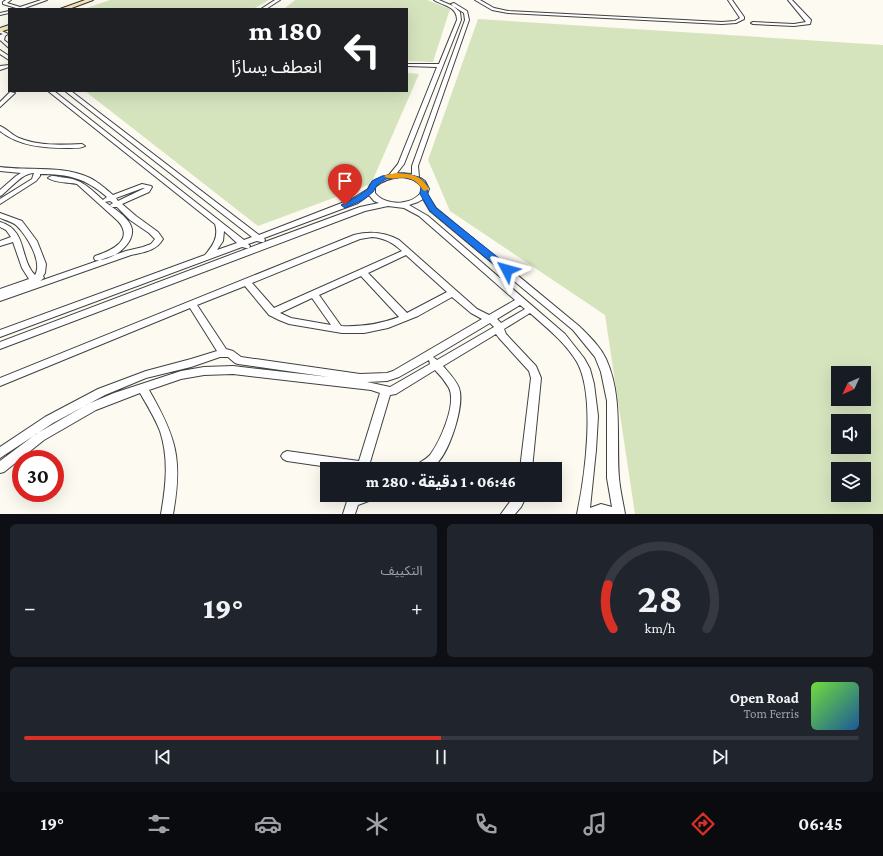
<!DOCTYPE html>
<html lang="ar">
<head>
<meta charset="utf-8">
<style>
	:root { --surface:#171b24; --page:#20242c; --text:#f1f3f6; --muted:#9ea1a6; --line:#363941; --accent:#d93025 }
	body { margin:0; font-family:"Crimson Pro","Noto Sans Arabic",serif; background:var(--page); color:var(--text); direction:rtl; height:100vh; display:flex; flex-direction:column; font-size:15px; white-space:nowrap }
	* { box-sizing:border-box; margin:0 }
	p { font-size:13px; color:var(--muted) }
	.icon { flex:none; width:22px; height:22px; fill:none; stroke:currentColor; stroke-width:2; stroke-linecap:round; stroke-linejoin:round }
	.map { position:relative; height:514px; overflow:hidden; direction:ltr }
	.side { display:flex; flex-direction:column; gap:10px; padding:10px; background:#0d0f14; flex:1 }
	.side>* { flex:none }
	.hud { position:absolute; left:8px; top:8px; width:400px; height:84px; border-radius:0px; box-shadow:0 4px 16px #0002; direction:rtl; background:#202124; color:#fff; overflow:hidden }
	.needle { width:26px; rotate:226deg }
	.buttons { position:absolute; left:831px; top:366px; display:grid; gap:8px }
	.buttons a { display:grid; place-items:center; width:40px; height:40px; border-radius:0px; background:var(--surface); box-shadow:0 4px 16px #0002; font-size:20px }
	.speed { position:absolute; left:12px; top:450px; display:flex; gap:8px; font-size:20px; font-weight:700; text-align:center }
	.speed>* { display:grid; place-content:center; width:52px; height:52px; border-radius:50%; background:var(--surface); box-shadow:0 4px 16px #0002; line-height:1 }
	.speed .limit { border:6px solid #d22; background:#fff; color:#111 }
	.pin { position:absolute; display:grid; place-items:center; width:34px; height:34px; color:#fff; margin:-41px -17px; border-radius:50% 50% 50% 0; rotate:-45deg; box-shadow:0 0 4px #0007 }
	.pin .icon { rotate:45deg }
	.me { position:absolute; width:44px; margin:-22px; rotate:309deg; stroke-linejoin:round; filter:drop-shadow(0 0 3px #0008) }
	.turn { display:flex; align-items:center; gap:14px; height:84px; padding:0 20px; font-size:18px }
	.turn .icon { width:52px; height:52px; stroke-width:2.5 }
	.turn b { display:block; font-size:28px; line-height:34px }
	.big { font-size:30px; font-weight:800; line-height:1.1 }
	.side .widget { flex:1; display:flex; flex-direction:column; justify-content:center; gap:6px; min-width:0; padding:0 14px; border-radius:6px; background:var(--page) }
	.side .dial { align-items:center; gap:0 }
	.dial svg { height:104px; overflow:visible; fill:none; stroke:var(--line); stroke-width:7; stroke-linecap:round; text-anchor:middle }
	.dial text { fill:var(--text); stroke:none }
	.song { display:flex; align-items:center; gap:12px }
	.cover { width:48px; height:48px; border-radius:6px; background:linear-gradient(135deg,hsl(100 70% 55%),hsl(210 70% 35%)) }
	.played { height:4px; border-radius:2px; background:linear-gradient(90deg,var(--accent) 50%,var(--line) 50%) }
	.keys { display:flex; justify-content:space-around; direction:ltr }
	.heat { display:flex; justify-content:space-between; align-items:center; font-size:22px; direction:ltr }
	.side .tiles { flex:1; display:grid; gap:10px; grid-template-columns:1fr 1fr }
	.widget:last-child { grid-column:span 2 }
	.trip { position:absolute; left:320px; top:462px; width:242px; height:40px; border-radius:0px; background:var(--surface); box-shadow:0 4px 16px #0002; font-weight:800; line-height:40px; text-align:center; direction:rtl }
	.tab-bar { display:flex; height:64px; justify-content:space-around; align-items:center; background:#090b0e; color:var(--muted) }
	.tab-bar .icon { width:28px; height:28px }
	.tab-bar .current { color:var(--accent) }
	.tab-bar b { font-size:18px; color:var(--text) }
	.map>svg:first-child { display:block }
	.green { fill:#d6e4be; fill-rule:evenodd }
	.lines { fill:none; stroke-linecap:round; stroke-linejoin:round }
	.street-casing { stroke:#414141; stroke-width:2 }
	.secondary-casing { stroke:#303030; stroke-width:2 }
	.street { fill:#fff; fill-rule:evenodd }
	.secondary { fill:#f6e8b4; fill-rule:evenodd }
	.route { fill:#1a73e8; stroke:#114b97 }
	.slow { fill:#f59e0b }
</style>
</head>
<body>
<div class="map">
<svg width="883" height="514" viewBox="0 0 883 514">
	<rect width="100%" height="100%" fill="#fdfaf1"/>
	<path class="green" d="M 110,0 L 269,0 L 253,9 L 84,9 Z
		M 295,0 L 427,0 L 450,9 L 433,62 L 407,61 L 407,9 L 284,9 Z
		M 478,19 L 883,45 L 883,514 L 635,514 L 605,315 L 450,211 L 428,160 ZM 838,373 L 864,373 L 864,399 L 838,399 ZM 838,421 L 864,421 L 864,447 L 838,447 ZM 838,469 L 864,469 L 864,495 L 838,495 Z
		M 407,73 L 419,74 L 371,184 L 258,226 L 85,91 L 407,91 Z"/>
	<g class="lines">
		<defs>
			<path id="street" d="M 6,0 L 11,0 L 7,3 L 20,7 L 41,0 L 47,0 L 22,9 L 15,9 L 16,8 L 3,4 L 3,2 Z
				M 275,0 L 280,0 L 266,9 L 261,9 Z
				M 434,0 L 439,0 L 453,6 L 451,4 L 454,3 L 467,11 L 469,20 L 418,166 L 419,177 L 425,181 L 429,189 L 427,194 L 436,208 L 579,326 C 589,336 600,346 606,359 C 623,396 616,438 619,478 C 620,490 623,502 625,514 L 577,514 C 585,477 596,396 577,362 C 565,342 547,328 530,313 L 504,329 L 506,334 L 536,366 L 541,378 L 532,469 L 520,469 L 531,378 L 529,371 L 499,338 L 496,334 L 443,366 C 448,372 456,380 459,388 C 465,405 449,455 434,466 C 428,470 421,469 413,469 C 417,462 425,461 430,455 C 440,442 457,404 449,388 C 445,381 440,375 435,370 L 396,394 L 390,395 L 368,469 L 342,469 L 287,461 L 283,459 L 281,456 L 283,453 L 287,451 L 359,461 L 380,393 L 371,390 L 233,374 L 204,375 L 181,379 L 149,390 C 176,437 183,459 173,514 L 161,514 C 166,486 169,458 160,431 C 155,418 147,405 140,393 L 96,410 L 44,440 L 4,472 L 0,473 L 0,461 L 36,434 L 88,404 L 114,393 L 181,371 L 204,367 L 233,366 L 329,377 L 238,364 L 235,363 L 228,357 L 220,357 L 191,367 L 146,378 L 105,395 L 53,423 L 0,458 L 0,447 L 45,417 L 98,389 L 146,371 L 191,359 L 217,351 L 190,308 L 0,386 L 0,378 L 354,235 C 370,231 384,232 399,240 L 477,309 L 489,315 L 515,300 L 419,216 L 404,208 L 388,206 L 365,211 L 0,349 L 0,342 L 262,243 L 360,207 L 379,203 L 374,201 L 369,195 L 358,203 L 264,238 L 265,240 L 264,242 L 261,242 L 257,241 L 248,244 L 250,246 L 249,248 L 246,248 L 242,247 L 0,337 L 0,330 L 205,255 C 213,245 219,237 215,224 L 48,91 L 54,91 L 244,240 L 252,237 L 65,91 L 71,91 L 259,235 L 352,199 L 368,189 L 370,185 L 375,180 L 389,175 L 398,164 L 437,67 L 407,66 L 407,64 L 439,64 L 457,20 C 457,6 443,6 434,0 ZM 453,6 L 464,13 L 465,20 L 412,166 L 412,174 L 397,173 L 404,164 L 461,20 L 460,12 ZM 401,177 C 411,178 418,180 423,189 C 415,206 386,207 375,193 L 375,187 C 383,180 391,178 401,177 ZM 423,199 L 430,211 L 573,330 L 595,357 L 601,372 L 607,401 L 607,478 L 612,507 L 601,504 L 590,508 L 596,450 L 598,416 L 594,384 L 590,369 L 584,358 L 565,334 L 428,216 L 409,205 L 418,202 ZM 224,231 L 237,243 L 217,250 L 223,241 ZM 372,237 C 385,238 393,243 402,251 L 274,308 L 252,283 L 360,239 ZM 406,255 L 447,292 L 407,313 L 368,273 ZM 361,276 L 399,317 C 380,324 362,327 341,326 L 319,295 ZM 245,286 L 269,315 L 279,320 L 289,324 L 342,333 L 364,333 L 388,328 L 418,316 L 452,297 L 471,313 L 482,319 L 393,371 L 387,373 L 360,374 L 241,357 L 233,351 L 226,349 L 197,305 ZM 312,298 L 331,325 L 291,318 L 280,313 ZM 520,305 L 525,309 L 501,323 L 497,319 ZM 490,323 L 494,327 L 437,360 L 433,357 ZM 429,360 L 430,364 L 390,387 L 367,382 L 387,381 L 399,377 Z
				M 475,0 L 480,0 L 494,8 L 508,11 L 722,22 L 735,21 L 740,18 L 728,0 L 732,0 L 744,17 L 744,19 L 736,23 L 722,24 L 508,13 L 492,10 Z
				M 788,0 L 792,0 L 811,20 L 810,24 L 794,26 L 753,24 L 751,23 L 753,22 L 794,24 L 806,22 Z
				M 9,11 L 9,13 L 0,15 L 0,13 Z
				M 0,30 L 8,34 L 5,36 L 4,40 L 9,44 L 9,48 L 0,40 L 0,35 L 3,34 L 0,33 Z
				M 0,50 L 9,56 L 9,60 L 0,54 Z
				M 9,65 L 9,67 L 0,70 L 0,66 Z
				M 10,92 L 15,93 L 0,107 L 0,102 Z
				M 0,126 C 7,129 12,135 19,138 C 38,146 61,145 82,144 L 85,146 C 80,149 73,148 67,148 C 43,148 19,146 0,131 Z
				M 0,167 C 29,171 63,165 90,178 C 98,182 106,189 113,195 L 142,184 L 151,186 L 152,187 L 149,192 L 122,204 L 136,216 L 158,232 L 163,239 C 156,251 144,252 131,255 L 0,301 L 0,289 L 29,279 L 22,268 L 13,242 L 0,246 L 0,241 L 11,237 L 6,230 L 0,227 L 0,222 C 28,230 19,259 35,275 C 43,262 27,236 17,226 C 13,222 5,220 0,218 L 0,213 L 22,221 L 37,241 L 46,264 L 45,273 L 43,276 L 44,278 L 40,281 L 126,251 L 143,247 L 151,244 L 155,239 L 149,233 L 130,220 L 117,207 L 111,207 L 110,205 L 113,203 L 110,201 L 105,202 C 113,208 127,216 131,226 C 138,243 110,263 95,260 L 94,258 L 95,256 C 111,251 135,240 118,221 L 77,184 C 68,182 55,183 48,178 C 51,175 55,176 59,177 C 82,179 86,185 103,200 L 107,197 C 85,178 69,174 40,174 L 40,176 L 36,181 L 0,204 L 0,199 L 32,179 L 34,173 C 22,173 11,188 2,195 L 0,196 L 0,190 L 16,176 L 21,173 L 0,171 ZM 143,188 L 145,188 L 118,201 L 116,198 Z
				M 349,495 L 376,495 L 374,499 L 358,505 L 355,514 L 343,514 Z
				M 515,495 L 527,495 L 521,507 L 515,514 L 501,514 Z"/>
			<path id="secondary" d="M 85,0 L 93,0 L 69,9 L 60,9 Z
				M 9,25 L 9,29 L 0,32 L 0,28 Z"/>
		</defs>
		<use href="#street" class="street-casing"/>
		<use href="#secondary" class="secondary-casing"/>
		<use href="#street" class="street"/>
		<use href="#secondary" class="secondary"/>
	</g>
	<path class="route" d="M 404,173 L 419,177 L 427,184 L 428,194 L 436,208 L 510,267 L 511,270 L 510,272 L 503,272 L 430,211 L 420,194 L 421,186 L 413,180 L 404,177 L 386,179 L 378,184 L 373,192 L 363,200 L 345,208 L 341,205 L 358,196 L 368,189 L 372,181 L 382,176 Z"/>
	<path class="slow" d="M 397,173 C 412,174 421,175 429,189 L 425,191 L 423,190 C 409,168 394,184 384,176 L 386,175 Z"/>
</svg>
<div class="buttons">
<a><svg class="needle" viewBox="-14 -14 28 28"><path d="M0-13l5 13h-10z" fill="#e53935"/><path d="M0 13l5-13h-10z" fill="#9ea1a6"/></svg></a>
<a><svg class="icon" aria-label="sound" viewBox="0 0 24 24"><path d="M4 9h4l5-4v14l-5-4H4zM17 9q2 3 0 6"/></svg></a>
<a><svg class="icon" aria-label="layers" viewBox="0 0 24 24"><path d="M12 4l9 5-9 5-9-5zM3 14l9 5 9-5"/></svg></a>
</div>
<div class="speed"><div class="limit">30</div></div>
<div class="pin" style="left:345px;top:205px;background:#d93025"><svg class="icon" aria-label="arrive" viewBox="0 0 24 24"><path d="M6 21V4h12l-3 4 3 4H6"/></svg></div>
<svg class="me" style="left:507px;top:270px" viewBox="-20 -20 40 40"><path d="M0-17L14 15 0 8-14 15z" fill="#1a73e8" stroke="#fff" stroke-width="4"/></svg>
<div class="trip">06:46 · 1 دقيقة · 280 m</div>
<div class="hud">
<div class="turn"><svg class="icon" aria-label="left" viewBox="0 0 24 24"><path d="M17 20v-9H6M10 6l-5 5 5 5"/></svg><div><b>180 m</b>انعطف يسارًا</div></div>
</div>
</div>
<section class="side">
<div class="tiles">
<div class="widget dial"><svg viewBox="0 0 100 80">
<path d="M14 69A42 42 0 1 1 86 69"/>
<path d="M14 69A42 42 0 0 1 10 35" stroke="#d93025"/>
<text x="50" y="56" font-size="32" font-weight="700">28</text>
<text x="50" y="72" font-size="11">km/h</text>
</svg></div>
<div class="widget"><p>التكييف</p>
<div class="heat"><a>−</a><b class="big">19°</b><a>+</a></div>
</div>
<div class="widget">
<div class="song"><i class="cover"></i><div><b>Open Road</b><p>Tom Ferris</p></div></div>
<div class="played"></div>
<div class="keys"><svg class="icon" aria-label="previous" viewBox="0 0 24 24"><path d="M18 5L8 12l10 7zM5 5v14"/></svg><svg class="icon" aria-label="pause" viewBox="0 0 24 24"><path d="M8 5v14M16 5v14"/></svg><svg class="icon" aria-label="next" viewBox="0 0 24 24"><path d="M6 5l10 7-10 7zM19 5v14"/></svg></div>
</div>
</div>
</section>
<nav class="tab-bar">
<b>06:45</b>
<svg class="icon current" aria-label="directions" viewBox="0 0 24 24"><path d="M12 3l9 9-9 9-9-9zM9 14v-3h6M13 9l2 2-2 2"/></svg>
<svg class="icon" aria-label="music" viewBox="0 0 24 24"><path d="M9 18V5l10-2v13"/><circle cx="6" cy="18" r="3"/><circle cx="16" cy="16" r="3"/></svg>
<svg class="icon" aria-label="phone" viewBox="0 0 24 24"><path d="M5 4h4l2 5-3 2q2 4 5 5l2-3 5 2v4C11 20 4 13 5 4z"/></svg>
<svg class="icon" aria-label="climate" viewBox="0 0 24 24"><path d="M12 3v18M4 7l16 10M4 17L20 7"/></svg>
<svg class="icon" aria-label="car" viewBox="0 0 24 24"><path d="M5 17H2v-5l4-1 3-4h7l3 4 3 1v5h-3M9 17h6M6 11h13"/><circle cx="7" cy="17" r="2"/><circle cx="17" cy="17" r="2"/></svg>
<svg class="icon" aria-label="filters" viewBox="0 0 24 24"><path d="M4 7h16M4 17h16"/><circle cx="9" cy="7" r="2"/><circle cx="15" cy="17" r="2"/></svg>
<b>19°</b>
</nav>
</body>
</html>
